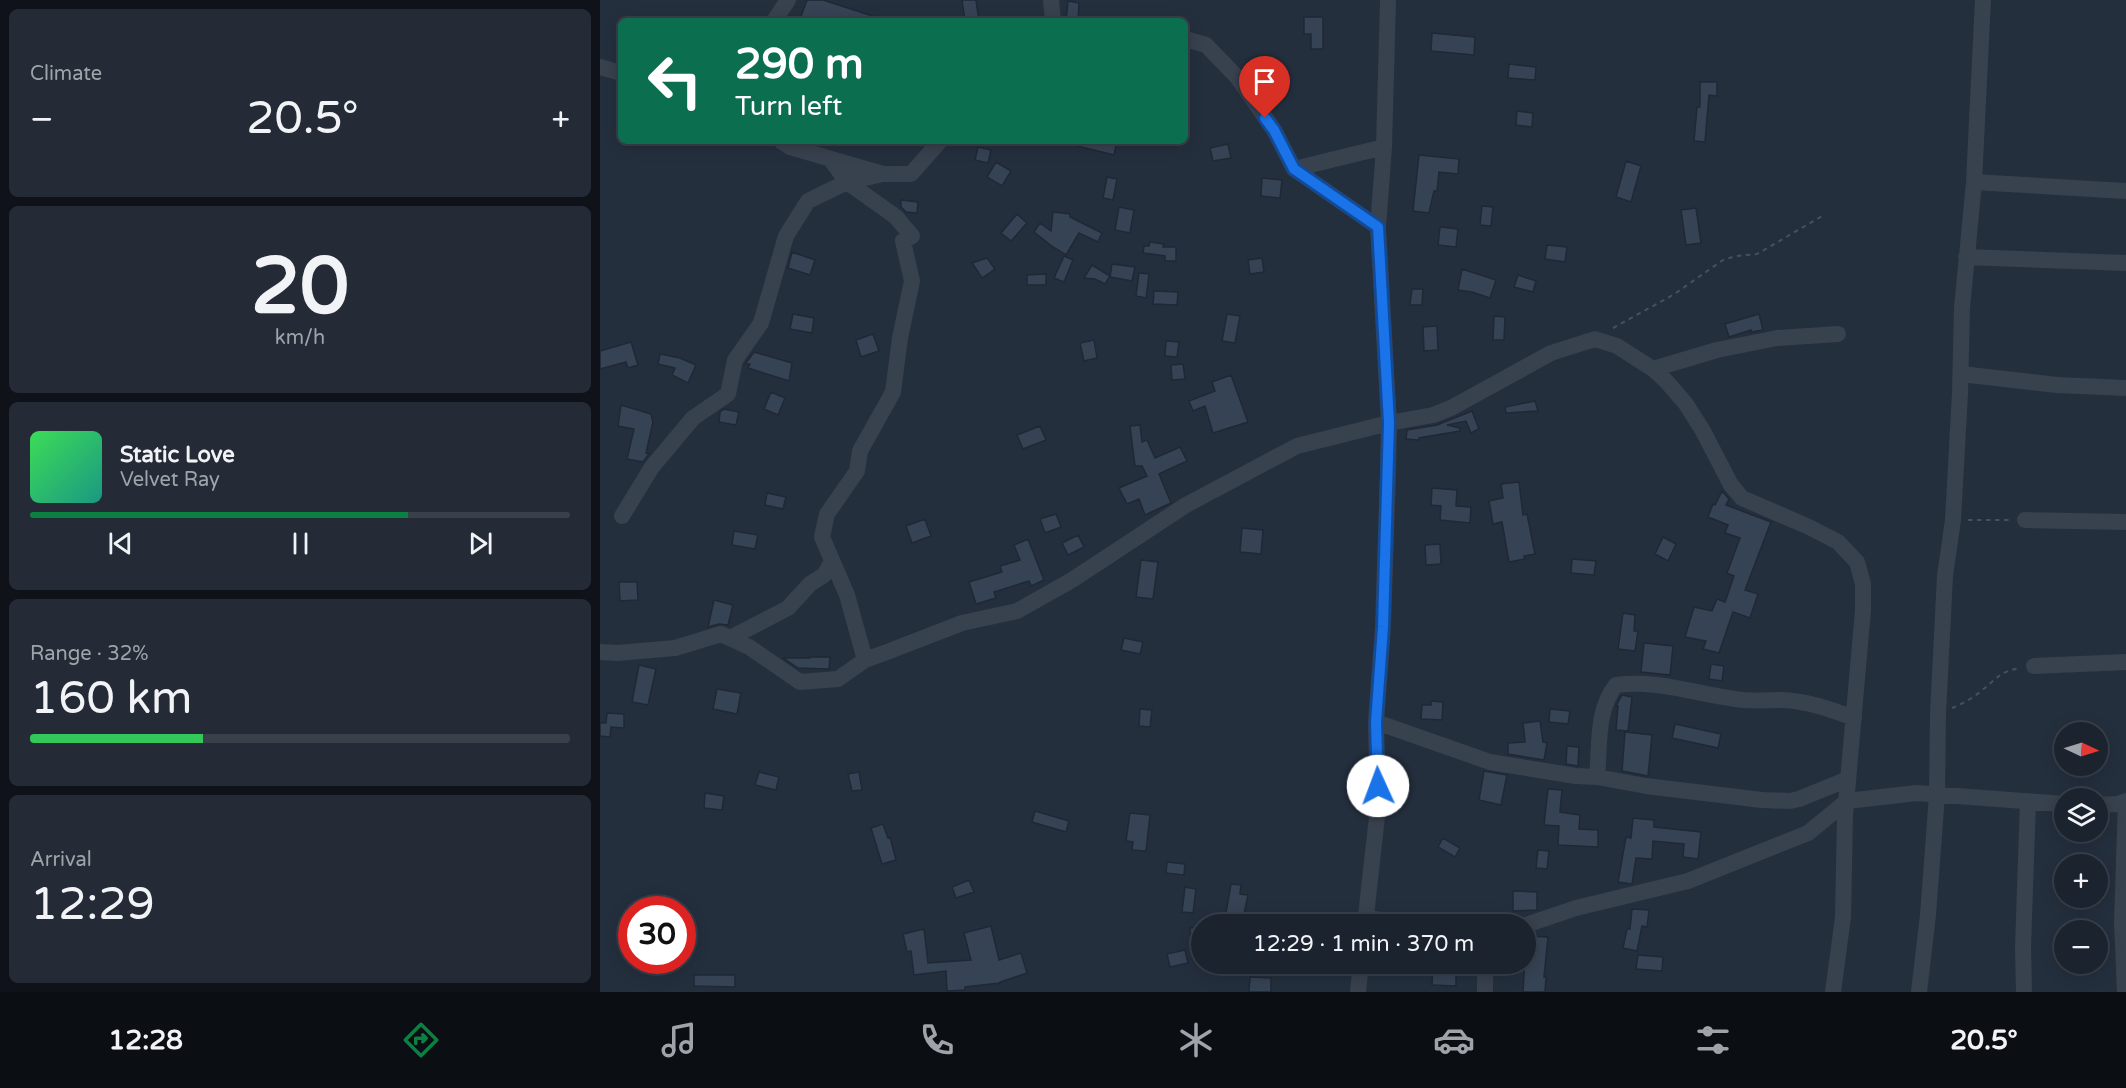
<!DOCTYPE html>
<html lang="en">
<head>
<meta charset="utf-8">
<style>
	:root { --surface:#1b232e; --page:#242b36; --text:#f1f3f6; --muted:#a0a4aa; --line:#39404a; --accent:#0b8043 }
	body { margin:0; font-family:"Varela Round",sans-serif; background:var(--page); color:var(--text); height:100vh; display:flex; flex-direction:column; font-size:22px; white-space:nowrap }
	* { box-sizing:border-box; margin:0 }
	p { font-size:20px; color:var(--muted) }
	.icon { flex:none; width:33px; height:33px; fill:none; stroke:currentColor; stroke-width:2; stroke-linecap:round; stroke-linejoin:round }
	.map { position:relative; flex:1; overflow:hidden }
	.sheet { display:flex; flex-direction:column; gap:9px; padding:9px; background:#0f1319; width:600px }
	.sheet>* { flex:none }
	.banner { position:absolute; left:18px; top:18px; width:570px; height:126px; border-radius:9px; box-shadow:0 3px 15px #0003,0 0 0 2px var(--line); background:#0b6e4f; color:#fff; overflow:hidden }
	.needle { width:39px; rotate:94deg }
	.tools { position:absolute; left:1454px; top:722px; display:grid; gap:12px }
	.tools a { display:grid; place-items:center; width:54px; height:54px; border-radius:50%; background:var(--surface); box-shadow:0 3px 15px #0003,0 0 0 2px var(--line); font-size:30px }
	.speed { position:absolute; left:18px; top:896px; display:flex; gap:12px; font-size:30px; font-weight:700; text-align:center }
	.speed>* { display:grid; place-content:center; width:78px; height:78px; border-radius:50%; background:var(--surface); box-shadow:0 3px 15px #0003,0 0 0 2px var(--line); line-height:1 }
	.speed .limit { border:9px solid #d22; background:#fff; color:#111 }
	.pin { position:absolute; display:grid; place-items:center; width:51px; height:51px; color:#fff; margin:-62px -26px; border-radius:50% 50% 50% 0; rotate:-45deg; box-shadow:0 0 6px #0007 }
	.pin .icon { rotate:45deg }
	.me { position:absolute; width:66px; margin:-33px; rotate:358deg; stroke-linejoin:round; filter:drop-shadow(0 0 4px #0008) }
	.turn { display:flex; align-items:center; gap:21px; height:126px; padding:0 18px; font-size:27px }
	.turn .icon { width:78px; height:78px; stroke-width:2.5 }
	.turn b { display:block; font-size:42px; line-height:51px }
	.big { font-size:45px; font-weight:600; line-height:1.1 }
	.sheet .widget { flex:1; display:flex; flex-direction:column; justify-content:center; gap:9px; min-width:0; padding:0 21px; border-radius:9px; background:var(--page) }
	.sheet .dial { align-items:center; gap:0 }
	.dial b { font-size:78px; line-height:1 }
	.song { display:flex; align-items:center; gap:18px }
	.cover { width:72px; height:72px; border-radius:9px; background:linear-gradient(135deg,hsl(130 70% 55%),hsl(170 70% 35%)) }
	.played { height:6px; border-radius:3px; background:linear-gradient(90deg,var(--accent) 70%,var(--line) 70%) }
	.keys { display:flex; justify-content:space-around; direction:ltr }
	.heat { display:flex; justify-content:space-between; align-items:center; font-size:33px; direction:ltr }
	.charge { height:9px; border-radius:4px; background:linear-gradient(90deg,#34c759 32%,var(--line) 0) }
	.trip { position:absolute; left:591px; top:914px; width:345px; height:60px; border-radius:30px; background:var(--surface); box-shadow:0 3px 15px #0003,0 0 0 2px var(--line); font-weight:600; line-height:60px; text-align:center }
	.dock { display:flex; height:96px; justify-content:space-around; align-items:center; background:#0b0e12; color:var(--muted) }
	.dock .icon { width:42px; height:42px }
	.dock .active { color:var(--accent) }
	.dock b { font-size:27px; color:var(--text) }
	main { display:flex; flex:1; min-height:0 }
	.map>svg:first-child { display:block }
	.building { fill:#364354; stroke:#1f2835; stroke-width:1.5 }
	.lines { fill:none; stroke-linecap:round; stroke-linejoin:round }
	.path { stroke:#3f5557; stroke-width:2; stroke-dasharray:4.5 4.5; stroke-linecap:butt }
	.minor { stroke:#38414e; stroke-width:16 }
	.route-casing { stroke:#114b97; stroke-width:15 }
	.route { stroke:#1a73e8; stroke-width:10 }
</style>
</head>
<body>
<main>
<section class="sheet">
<div class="widget"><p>Climate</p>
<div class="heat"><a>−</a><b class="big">20.5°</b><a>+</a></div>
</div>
<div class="widget dial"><b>20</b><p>km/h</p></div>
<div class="widget">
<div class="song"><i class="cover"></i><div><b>Static Love</b><p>Velvet Ray</p></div></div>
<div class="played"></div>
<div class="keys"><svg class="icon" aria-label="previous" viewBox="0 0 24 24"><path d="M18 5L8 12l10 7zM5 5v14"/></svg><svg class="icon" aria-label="pause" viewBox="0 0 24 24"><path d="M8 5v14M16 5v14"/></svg><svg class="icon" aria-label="next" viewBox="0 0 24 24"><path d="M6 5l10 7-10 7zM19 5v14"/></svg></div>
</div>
<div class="widget"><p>Range · 32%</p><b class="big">160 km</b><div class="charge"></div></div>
<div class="widget"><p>Arrival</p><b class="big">12:29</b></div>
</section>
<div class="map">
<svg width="1526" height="992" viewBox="0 0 1526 992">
	<rect width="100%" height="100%" fill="#242f3e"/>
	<path class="building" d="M 207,0 L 223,0 L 282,19 L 282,21 L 206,21 L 200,19 Z
		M 362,0 L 376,0 L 379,21 L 365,21 Z
		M 468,1 L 479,3 L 478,21 L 466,21 Z
		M 704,17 L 723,17 L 723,49 L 711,49 L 711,34 L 704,34 Z
		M 832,33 L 875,37 L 874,55 L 831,51 Z
		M 909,64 L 936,67 L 935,80 L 908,78 Z
		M 1100,82 L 1117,82 L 1117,96 L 1109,95 L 1105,142 L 1094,141 L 1097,107 L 1100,107 Z
		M 917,111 L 933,113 L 932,127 L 916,125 Z
		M 473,141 L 517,141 L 514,155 L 473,145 Z
		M 628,144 L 631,158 L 613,161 L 610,148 Z
		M 378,147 L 391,150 L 388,163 L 375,160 Z
		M 819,155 L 859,159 L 858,174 L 839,172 L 837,191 L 834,191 L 829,213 L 813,211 Z
		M 1026,161 L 1041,166 L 1031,202 L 1016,197 Z
		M 396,162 L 411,171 L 402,186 L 387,177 Z
		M 507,177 L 517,179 L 513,200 L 503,198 Z
		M 662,178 L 682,180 L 680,198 L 661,196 Z
		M 301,200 L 318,202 L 317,213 L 306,212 L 301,207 Z
		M 882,206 L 893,207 L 891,226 L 880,225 Z
		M 519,207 L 534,210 L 530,233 L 515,230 Z
		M 1096,208 L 1101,243 L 1086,245 L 1081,210 Z
		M 453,212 L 470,214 L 470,217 L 502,233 L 498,242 L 479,233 L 466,255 L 453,247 L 434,232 L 440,223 L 451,231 Z
		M 417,214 L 427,223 L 411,241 L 401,233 Z
		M 840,227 L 858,229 L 856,247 L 838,245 Z
		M 550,242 L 564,244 L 563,247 L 576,247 L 576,261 L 565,261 L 565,256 L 543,253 L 544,246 L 549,246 Z
		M 947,245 L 967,247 L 965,262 L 945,259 Z
		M 192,252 L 215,260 L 210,275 L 188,268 Z
		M 464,256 L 473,260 L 464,282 L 454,278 Z
		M 387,258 L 395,269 L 382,278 L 372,263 Z
		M 662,258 L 664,272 L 650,274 L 648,260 Z
		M 512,264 L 535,267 L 532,281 L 510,277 Z
		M 492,265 L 510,276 L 505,284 L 495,279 L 484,278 Z
		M 862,269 L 896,280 L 890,298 L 872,292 L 858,290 Z
		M 539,273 L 549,274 L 546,298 L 536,296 Z
		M 446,274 L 446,285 L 427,285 L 427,275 Z
		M 918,275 L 936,281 L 933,292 L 914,287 Z
		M 812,289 L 823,289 L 822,305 L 810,305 Z
		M 554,291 L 578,292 L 577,305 L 553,304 Z
		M 193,314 L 214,318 L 212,333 L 190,329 Z
		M 627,314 L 640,316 L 635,343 L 622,341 Z
		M 1159,314 L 1163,330 L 1151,332 L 1151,330 L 1129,337 L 1125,324 Z
		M 894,316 L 905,317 L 904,340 L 893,340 Z
		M 837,326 L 838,350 L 824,351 L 823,327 Z
		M 273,334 L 279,351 L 261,357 L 256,340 Z
		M 494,340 L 497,358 L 484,361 L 480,343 Z
		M 566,341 L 579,342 L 577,357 L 565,356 Z
		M 31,342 L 38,365 L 28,368 L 26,362 L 0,369 L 0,351 Z
		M 154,352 L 192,363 L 189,381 L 148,368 L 150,364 L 145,364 Z
		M 60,354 L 80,358 L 96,365 L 88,383 L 72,375 L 75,368 L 58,364 Z
		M 583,364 L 585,379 L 572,380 L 571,365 Z
		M 631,375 L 648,422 L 613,433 L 605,406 L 593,411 L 589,401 L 615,391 L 612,382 Z
		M 171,392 L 185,398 L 178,415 L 164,409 Z
		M 935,401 L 938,411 L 906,413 L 905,407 Z
		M 21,405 L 51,414 L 53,422 L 46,453 L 49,454 L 43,462 L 27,459 L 34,429 L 18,426 Z
		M 124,409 L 139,412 L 136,425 L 119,422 L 120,412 Z
		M 872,411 L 879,429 L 871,433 L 866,421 L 847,425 L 860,428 L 860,431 L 819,438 L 819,440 L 806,439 L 807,430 L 837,425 Z
		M 540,425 L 542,442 L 547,440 L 555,458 L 580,447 L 587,461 L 559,474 L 571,503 L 545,515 L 539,499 L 527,504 L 519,488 L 547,476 L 542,466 L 535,466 L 530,426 Z
		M 440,426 L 446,440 L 423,449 L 417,435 Z
		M 919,482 L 923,515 L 927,514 L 935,554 L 924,556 L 925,559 L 909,562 L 902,522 L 893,524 L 889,501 L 903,498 L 901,484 Z
		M 832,488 L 857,490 L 856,506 L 871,507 L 870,523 L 840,520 L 841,506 L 831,505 Z
		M 1122,491 L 1129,499 L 1126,505 L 1171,522 L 1145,590 L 1158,594 L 1150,618 L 1133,612 L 1119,653 L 1103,649 L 1106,641 L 1085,637 L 1094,607 L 1112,611 L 1117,599 L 1125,602 L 1134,576 L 1127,573 L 1140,538 L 1125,533 L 1128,525 L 1108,517 L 1113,504 L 1115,505 Z
		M 167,493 L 186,497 L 183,509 L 165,505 Z
		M 456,514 L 461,527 L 445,533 L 440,519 Z
		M 325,519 L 331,536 L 312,543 L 306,526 Z
		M 642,528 L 663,530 L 661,554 L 640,552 Z
		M 134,531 L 158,535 L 155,549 L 132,545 Z
		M 478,535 L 484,547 L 468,555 L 462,543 Z
		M 1063,537 L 1076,544 L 1068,561 L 1055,554 Z
		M 428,539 L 444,580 L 431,586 L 429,581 L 394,592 L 396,598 L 376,604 L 369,582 L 402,572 L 400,566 L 420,560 L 414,545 Z
		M 840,544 L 841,564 L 826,565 L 825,545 Z
		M 972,559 L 996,561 L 994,575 L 971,573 Z
		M 541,560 L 558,562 L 553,599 L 536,597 Z
		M 19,582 L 37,582 L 38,600 L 20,601 Z
		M 114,600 L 133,605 L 128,625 L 119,624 L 108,627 Z
		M 1023,613 L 1035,615 L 1034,631 L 1038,631 L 1035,651 L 1018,649 Z
		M 524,638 L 543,642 L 540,654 L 521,650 Z
		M 1044,643 L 1073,646 L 1070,675 L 1041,672 Z
		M 210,657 L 230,657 L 229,669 L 198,668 L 183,658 L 210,658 Z
		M 1111,664 L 1124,666 L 1122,681 L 1109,679 Z
		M 39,665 L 56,669 L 48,705 L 32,702 Z
		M 117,689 L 141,693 L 137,714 L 113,709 Z
		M 1022,695 L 1032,697 L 1028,731 L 1016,730 L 1018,706 L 1016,706 Z
		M 831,701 L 843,702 L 842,720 L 821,719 L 822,705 L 831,705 Z
		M 540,709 L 552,710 L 550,727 L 539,726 Z
		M 950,709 L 970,711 L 968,724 L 949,722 Z
		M 7,713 L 24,714 L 24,728 L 11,727 L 10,737 L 0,736 L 0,723 L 6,723 Z
		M 940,721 L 943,742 L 947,743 L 944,760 L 908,754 L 908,743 L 925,742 L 923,723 Z
		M 1075,724 L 1121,734 L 1118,748 L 1072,738 Z
		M 1025,732 L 1052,735 L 1048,776 L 1022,771 Z
		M 967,746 L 979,747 L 978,766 L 966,764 Z
		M 884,771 L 907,775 L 901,805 L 879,800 Z
		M 159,772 L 179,777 L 176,790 L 155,785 Z
		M 259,772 L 262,790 L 252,791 L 248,774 Z
		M 948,789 L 962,790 L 960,812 L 980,815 L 979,829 L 998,830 L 998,847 L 958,845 L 959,826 L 944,825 Z
		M 105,793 L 124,796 L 122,810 L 104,808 Z
		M 435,811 L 469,821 L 466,832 L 432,822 Z
		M 530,813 L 550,815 L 546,851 L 532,850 L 533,842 L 526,841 Z
		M 1033,818 L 1054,820 L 1054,827 L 1101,832 L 1098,859 L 1083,857 L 1084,844 L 1053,841 L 1052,859 L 1036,858 L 1032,884 L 1018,882 L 1026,837 L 1031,838 Z
		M 283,824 L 288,838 L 290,837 L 296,860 L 282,864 L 271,828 Z
		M 843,838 L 860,848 L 855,857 L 838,847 Z
		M 938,850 L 949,851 L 947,869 L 936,868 Z
		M 567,862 L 585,864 L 584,875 L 566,873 Z
		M 369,880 L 374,892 L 356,898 L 352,887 Z
		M 631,884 L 641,885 L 640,894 L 648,895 L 642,924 L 624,924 Z
		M 585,887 L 596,889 L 593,913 L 582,912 Z
		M 913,891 L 937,892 L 937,910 L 913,911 Z
		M 1032,909 L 1049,910 L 1047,927 L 1042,926 L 1037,951 L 1023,948 L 1027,929 L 1030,929 Z
		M 391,926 L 399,960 L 421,953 L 427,973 L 400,982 L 400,983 L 365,987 L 365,990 L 347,991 L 346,971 L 314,975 L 311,951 L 307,952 L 303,934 L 324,929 L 328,963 L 371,960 L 364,933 Z
		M 602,927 L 602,947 L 592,948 L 590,928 Z
		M 926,936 L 948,937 L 944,977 L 946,977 L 945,992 L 923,992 Z
		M 585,950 L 588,963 L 570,967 L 567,954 Z
		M 1038,955 L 1063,957 L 1062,971 L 1036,969 Z
		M 833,963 L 856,963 L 856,986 L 832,985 Z
		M 94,975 L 135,975 L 135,987 L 94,986 Z
		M 650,977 L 671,978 L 671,992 L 649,992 Z"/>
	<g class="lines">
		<path class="path" d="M 1013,328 L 1073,295 L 1123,260 L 1136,256 L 1157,254 L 1224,215
			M 1368,520 L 1410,520
			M 1352,708 C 1362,704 1373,698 1381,691 C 1397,679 1399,671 1421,668"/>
		<path class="minor" d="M 451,0 L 453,21
			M 174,21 L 188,0
			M 585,39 L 606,45 L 637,77 L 674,130 L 694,169 L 778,227
			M 0,67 L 21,73
			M 181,141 L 190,147 L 283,174 L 311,174 L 340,141
			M 231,160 L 247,182 L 296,217 L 312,236 L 303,241 L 312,281 L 300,338 L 293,392 L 260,451 L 257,471 L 227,514 L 222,537 L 247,595 L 265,660
			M 694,169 L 784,147
			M 1374,182 L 1526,191
			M 1366,257 L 1526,263
			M 1053,369 L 1117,350 L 1177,338 L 1238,334
			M 1361,374 L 1457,385 L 1526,388
			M 22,516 L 52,467 L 93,418 L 128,394 L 135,360 L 161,323 L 186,236 L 208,201 L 247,182 L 283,174
			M 1425,520 L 1526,522
			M 130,638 L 188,608 L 210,584 L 224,575 L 232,562
			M 0,652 L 18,653 L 75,648 L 121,634 L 149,647 L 200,682 L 238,679 L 265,660 L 287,652 L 362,623 L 417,611 L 472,580 L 586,505 L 697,446 L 789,423 L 833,415 L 851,408 L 951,353 L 995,339 L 1017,346 L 1053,369 L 1067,382 L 1086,404 L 1103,431 L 1131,485 L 1142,498 L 1209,527 L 1238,542 L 1257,562 L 1263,584 L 1263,610 L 1245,815 L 1243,917 L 1233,992
			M 1434,666 L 1526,662
			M 776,722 L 890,762 L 976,776 L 997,777 L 1046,786 L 1162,800 L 1190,801 L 1199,799 L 1248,779
			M 997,777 C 1000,746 996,710 1016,685 C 1056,679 1096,694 1135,699 C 1151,702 1166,700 1182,700 C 1207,701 1230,709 1254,718
			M 1497,805 L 1518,804 L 1526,801
			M 766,917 L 800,924
			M 765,924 L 778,808 L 776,722 L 783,627 L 788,472 L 789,423 L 778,227 L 784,147 L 788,0
			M 926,925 L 976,908 L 1088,881 L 1208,833 L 1247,801 L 1317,793 L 1464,804
			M 758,992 L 761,963
			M 885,992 L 885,963
			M 1319,992 L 1328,915 L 1337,795 L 1338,713 L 1345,576 L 1353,520 L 1360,393 L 1362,308 L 1374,182 L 1383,0
			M 1424,992 L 1423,948 L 1428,801
			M 1525,992 L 1522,923 L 1526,801"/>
	</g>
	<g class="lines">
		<defs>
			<path id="route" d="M 665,118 L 674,130 L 694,169 L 778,227 L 789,423 L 783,627 L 776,722 L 778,786"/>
		</defs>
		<use href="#route" class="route-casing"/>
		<use href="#route" class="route"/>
	</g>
</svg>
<div class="tools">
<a><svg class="needle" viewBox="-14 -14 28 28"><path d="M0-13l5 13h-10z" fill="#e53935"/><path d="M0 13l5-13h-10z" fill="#a0a4aa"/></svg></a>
<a><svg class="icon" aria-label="layers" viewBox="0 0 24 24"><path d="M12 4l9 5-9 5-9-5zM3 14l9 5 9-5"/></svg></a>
<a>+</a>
<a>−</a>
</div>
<div class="speed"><div class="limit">30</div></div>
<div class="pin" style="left:665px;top:118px;background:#d93025"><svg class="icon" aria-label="arrive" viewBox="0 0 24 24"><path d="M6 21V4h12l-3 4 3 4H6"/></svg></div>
<svg class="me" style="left:778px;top:786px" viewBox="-20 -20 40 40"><circle r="19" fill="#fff"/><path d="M0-13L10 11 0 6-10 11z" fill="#1a73e8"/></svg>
<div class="trip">12:29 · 1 min · 370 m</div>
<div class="banner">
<div class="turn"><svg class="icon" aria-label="left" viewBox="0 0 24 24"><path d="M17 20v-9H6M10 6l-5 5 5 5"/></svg><div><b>290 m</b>Turn left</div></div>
</div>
</div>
</main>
<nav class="dock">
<b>12:28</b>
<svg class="icon active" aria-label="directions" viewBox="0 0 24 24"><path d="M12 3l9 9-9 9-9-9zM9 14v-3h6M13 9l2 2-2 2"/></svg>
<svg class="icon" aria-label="music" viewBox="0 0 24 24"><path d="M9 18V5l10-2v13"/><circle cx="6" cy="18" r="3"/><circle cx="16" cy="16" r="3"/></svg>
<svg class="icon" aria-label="phone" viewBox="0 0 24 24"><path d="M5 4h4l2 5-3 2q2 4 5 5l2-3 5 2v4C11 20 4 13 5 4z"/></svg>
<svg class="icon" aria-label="climate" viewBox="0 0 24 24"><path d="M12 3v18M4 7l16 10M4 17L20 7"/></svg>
<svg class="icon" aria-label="car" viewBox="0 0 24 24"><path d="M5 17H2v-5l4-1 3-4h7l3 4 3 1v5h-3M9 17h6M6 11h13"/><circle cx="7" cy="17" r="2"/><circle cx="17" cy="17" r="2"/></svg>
<svg class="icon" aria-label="filters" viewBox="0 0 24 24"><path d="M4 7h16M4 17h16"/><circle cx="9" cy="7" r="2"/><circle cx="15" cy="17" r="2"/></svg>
<b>20.5°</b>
</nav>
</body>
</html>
